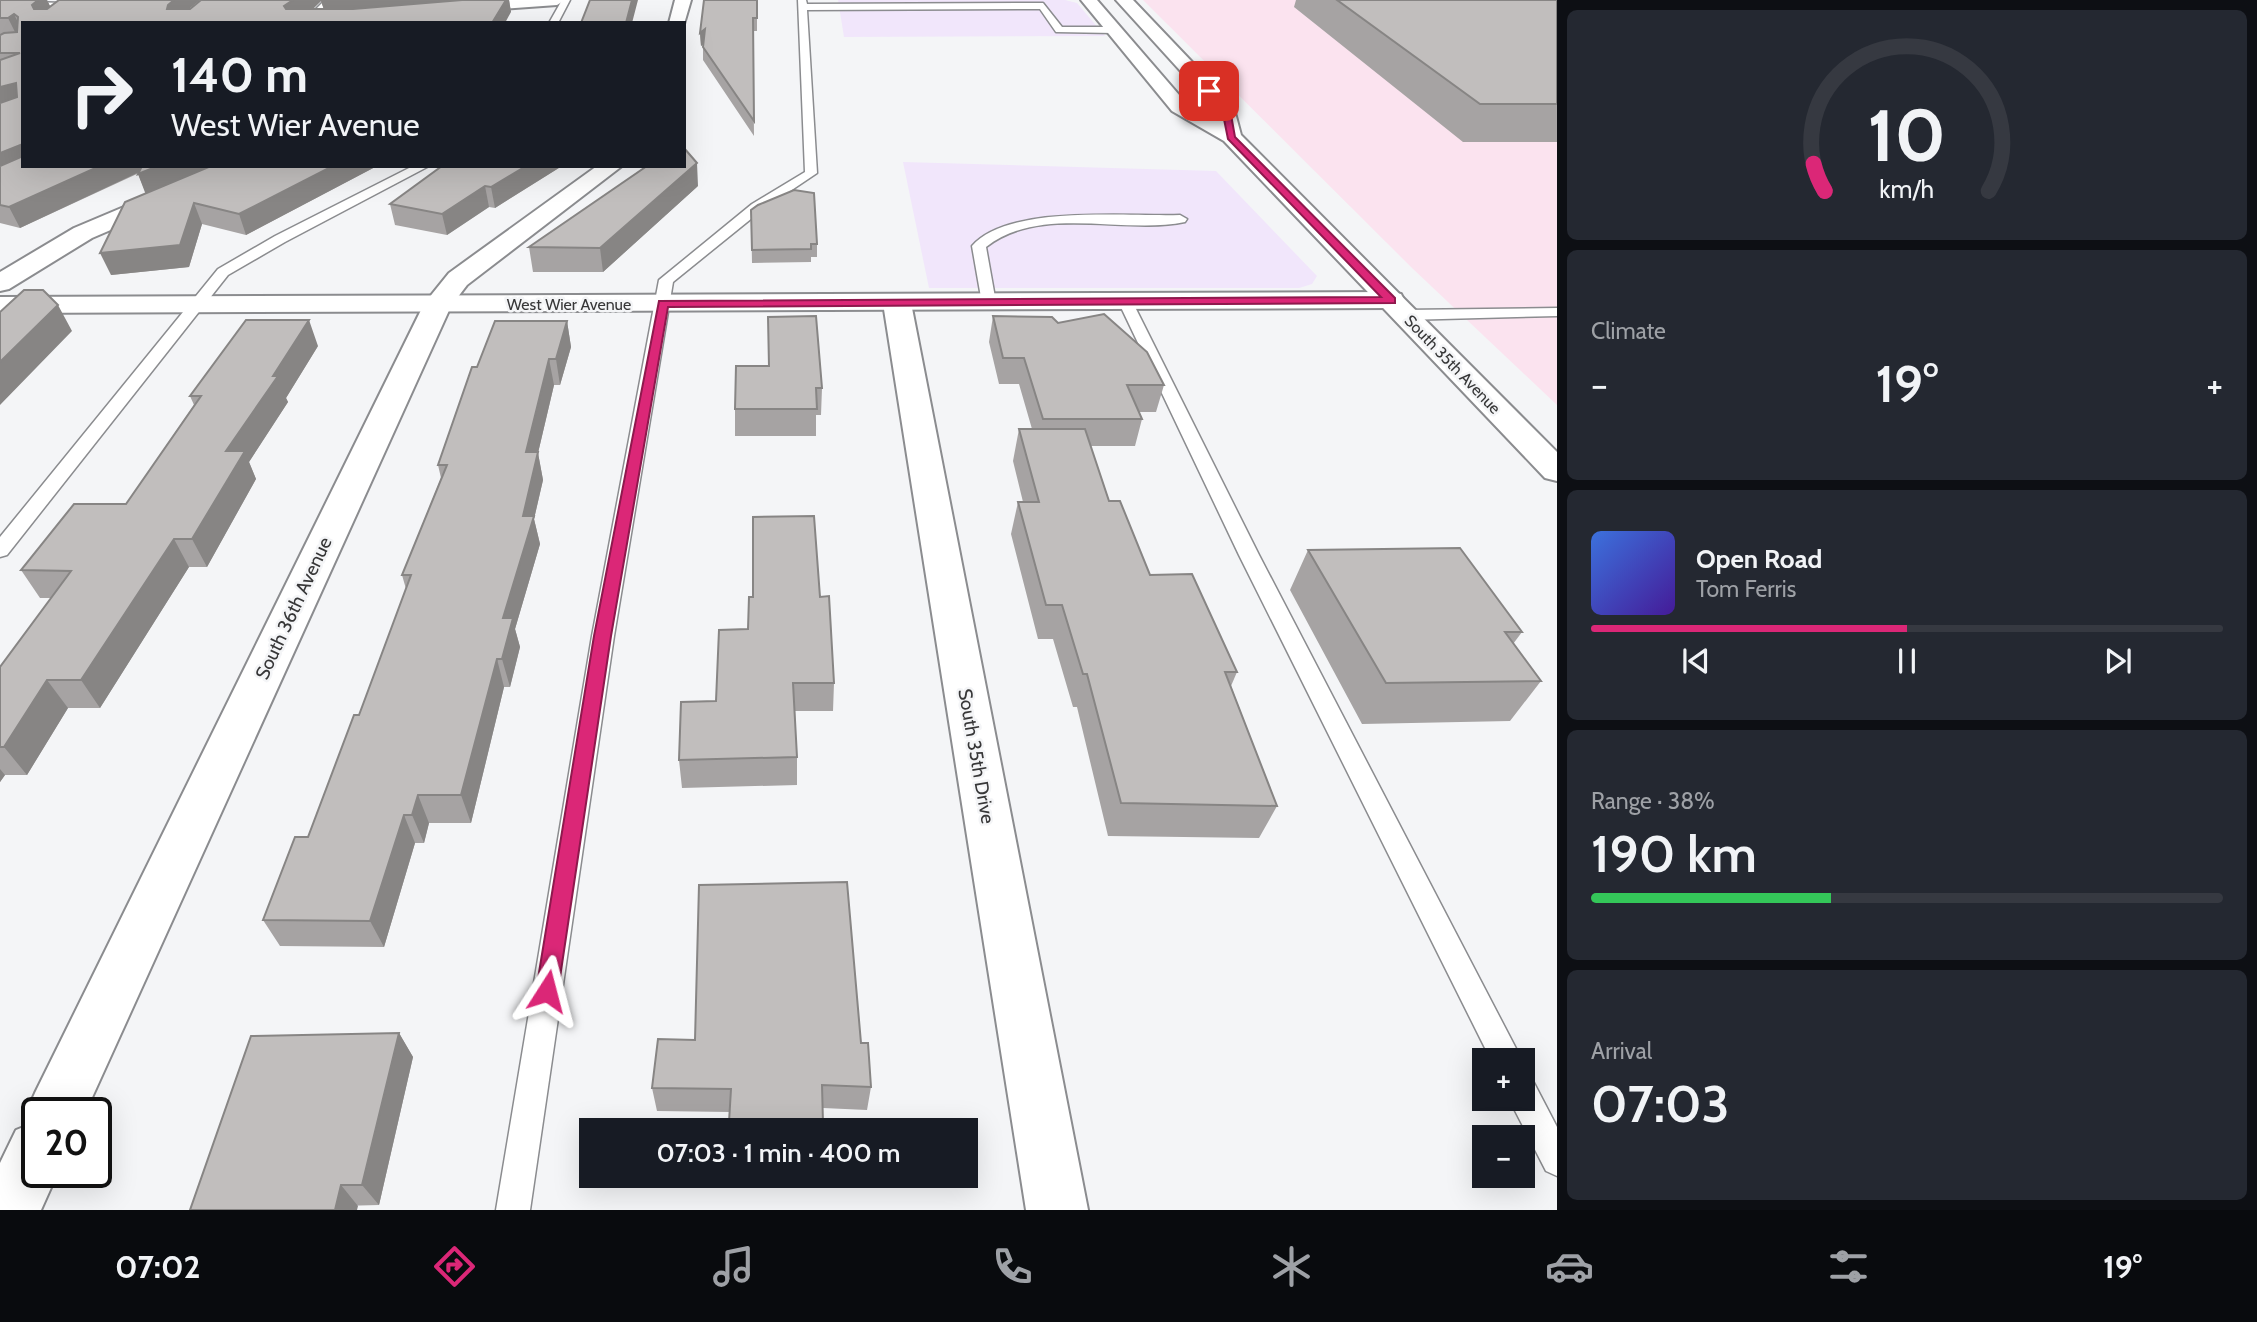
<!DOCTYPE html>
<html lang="en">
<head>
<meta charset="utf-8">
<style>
	:root { --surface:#171b24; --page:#242831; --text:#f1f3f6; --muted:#9ea1a6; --line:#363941; --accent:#db2777 }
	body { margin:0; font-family:Cabin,sans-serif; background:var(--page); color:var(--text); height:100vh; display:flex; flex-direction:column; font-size:26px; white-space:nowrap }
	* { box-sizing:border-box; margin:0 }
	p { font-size:23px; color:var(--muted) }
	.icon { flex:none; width:38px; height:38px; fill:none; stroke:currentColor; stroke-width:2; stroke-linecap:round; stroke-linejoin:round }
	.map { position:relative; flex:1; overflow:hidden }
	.side { display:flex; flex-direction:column; gap:10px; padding:10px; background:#0d0f14; width:700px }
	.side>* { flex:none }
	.guide { position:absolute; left:21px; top:21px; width:665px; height:147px; border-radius:0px; box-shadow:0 7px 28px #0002; background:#171b24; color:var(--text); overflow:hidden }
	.fabs { position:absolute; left:1472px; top:1048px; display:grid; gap:14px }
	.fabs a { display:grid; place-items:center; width:63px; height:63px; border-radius:0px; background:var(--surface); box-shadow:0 7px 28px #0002; font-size:35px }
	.speed { position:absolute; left:21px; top:1097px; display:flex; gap:14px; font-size:35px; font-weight:700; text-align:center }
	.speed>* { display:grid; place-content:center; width:91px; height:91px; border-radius:50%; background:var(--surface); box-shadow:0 7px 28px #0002; line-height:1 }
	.speed .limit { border:4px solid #111; border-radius:10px; background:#fff; color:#111 }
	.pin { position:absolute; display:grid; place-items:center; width:60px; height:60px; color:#fff; margin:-30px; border-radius:14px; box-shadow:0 4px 10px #0006 }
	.me { position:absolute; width:77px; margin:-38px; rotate:9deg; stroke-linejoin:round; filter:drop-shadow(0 0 5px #0008) }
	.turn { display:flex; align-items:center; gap:24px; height:147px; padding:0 35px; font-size:32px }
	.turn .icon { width:91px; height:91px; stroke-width:2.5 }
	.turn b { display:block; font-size:49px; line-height:60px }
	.big { font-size:52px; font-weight:600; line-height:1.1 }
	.side .widget { flex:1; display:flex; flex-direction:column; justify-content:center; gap:10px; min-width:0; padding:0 24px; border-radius:10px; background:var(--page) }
	.side .dial { align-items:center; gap:0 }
	.dial svg { height:182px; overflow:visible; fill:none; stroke:var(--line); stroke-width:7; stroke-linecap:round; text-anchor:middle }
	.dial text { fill:var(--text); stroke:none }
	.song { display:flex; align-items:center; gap:21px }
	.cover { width:84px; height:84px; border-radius:10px; background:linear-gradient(135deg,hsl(220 70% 55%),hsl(260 70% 35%)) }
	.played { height:7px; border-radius:4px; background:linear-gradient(90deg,var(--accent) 50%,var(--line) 50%) }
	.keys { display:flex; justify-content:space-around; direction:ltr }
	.heat { display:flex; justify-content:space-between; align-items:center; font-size:38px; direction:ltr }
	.charge { height:10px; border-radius:5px; background:linear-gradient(90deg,#34c759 38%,var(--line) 0) }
	.trip { position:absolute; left:579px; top:1118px; width:399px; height:70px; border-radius:0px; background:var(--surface); box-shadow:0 7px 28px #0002; font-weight:600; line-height:70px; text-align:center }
	.menu { display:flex; height:112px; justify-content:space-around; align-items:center; background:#090b0e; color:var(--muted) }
	.menu .icon { width:49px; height:49px }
	.menu .active { color:var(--accent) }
	.menu b { font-size:32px; color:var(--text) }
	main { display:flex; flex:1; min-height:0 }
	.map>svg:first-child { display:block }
	.commercial { fill:#f1e6fb }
	.industrial { fill:#fbe3ef }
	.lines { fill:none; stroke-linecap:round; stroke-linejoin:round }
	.service-casing { stroke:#8b8c8f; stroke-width:3 }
	.minor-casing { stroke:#8b8c8f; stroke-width:4 }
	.tertiary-casing { stroke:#8b8c8f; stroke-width:4 }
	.secondary-casing { stroke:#8b8c8f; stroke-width:4 }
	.service { fill:#fff; fill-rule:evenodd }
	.minor { fill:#fff; fill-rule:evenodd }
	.tertiary { fill:#fff; fill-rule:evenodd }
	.secondary { fill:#fff; fill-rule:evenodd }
	.wall { fill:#a6a3a3; fill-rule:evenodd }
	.shaded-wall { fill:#878584 }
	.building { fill:#c1bebd; stroke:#878584; stroke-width:2 }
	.route { fill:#db2777; stroke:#8e194d; stroke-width:2 }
	.labels { text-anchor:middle; stroke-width:5; stroke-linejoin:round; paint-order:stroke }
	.far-street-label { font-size:16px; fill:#373738; stroke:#f4f5f7 }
	.street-label { font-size:19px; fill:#373738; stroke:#f4f5f7 }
</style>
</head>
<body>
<main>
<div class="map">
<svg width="1557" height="1210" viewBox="0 0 1557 1210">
	<rect width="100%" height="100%" fill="#f4f5f7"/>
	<path class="commercial" d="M 838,0 L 1065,0 L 1077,3 L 1105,36 L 844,37 Z
		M 903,162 L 1216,171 L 1317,276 L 1312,284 L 1299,288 L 929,288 Z"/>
	<path class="industrial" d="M 1143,0 L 1557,0 L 1557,405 L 1411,267 Z"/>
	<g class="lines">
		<defs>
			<path id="service" d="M 325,0 L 334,0 L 311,23 L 302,23 Z
				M 562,0 L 570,0 L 558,23 L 549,23 Z
				M 798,0 L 806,0 L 807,4 L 1043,3 L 1062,27 L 1114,27 L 1119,30 L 1114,33 L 1056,32 L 1040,9 L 807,10 L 817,173 L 762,210 L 673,282 L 614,636 L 530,1210 L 496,1210 L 592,636 L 659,280 L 752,204 L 805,172 Z
				M 0,1 L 63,3 L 67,6 L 67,12 L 52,23 L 41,23 L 59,8 L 0,7 Z
				M 413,166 L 429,166 L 285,242 L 228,275 L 7,555 L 0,557 L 0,537 L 218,269 L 275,236 Z
				M 1180,215 L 1187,219 L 1185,222 C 1122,235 1041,204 986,247 L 996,303 L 989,307 L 982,303 L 972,246 C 1009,204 1127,217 1180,215 Z
				M 1126,299 L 1133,303 L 1259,555 L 1522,1060 L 1491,1060 L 1239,555 L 1119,303 Z
				M 1557,308 L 1557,316 L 1405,320 L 1397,315 L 1405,310 Z
				M 1522,1077 L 1533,1081 L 1557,1127 L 1557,1176 L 1546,1171 L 1509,1099 L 1522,1099 Z"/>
			<path id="minor" d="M 490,0 L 565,0 L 557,5 L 458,12 L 450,7 L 458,2 Z
				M 675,0 L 691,0 L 684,24 L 669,23 Z
				M 221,166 L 251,166 L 248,171 L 92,238 L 9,289 L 0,291 L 0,272 L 74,228 Z
				M 597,166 L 622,166 L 467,285 L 451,306 L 85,1113 L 37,1113 L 37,1172 L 58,1172 L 41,1210 L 0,1210 L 0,1163 L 16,1130 L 31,1124 L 26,1113 L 35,1093 L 424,304 L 449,273 Z
				M 897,295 L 907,297 L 911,303 L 1088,1210 L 1026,1210 L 883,303 L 887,297 Z"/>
			<path id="tertiary" d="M 1391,292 L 1401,294 L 1404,300 L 1401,306 L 1391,308 L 0,313 L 0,297 Z"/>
			<path id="secondary" d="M 1081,0 L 1097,0 L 1186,103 L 1218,121 L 1216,110 L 1116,0 L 1133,0 L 1233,105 L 1241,135 L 1557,452 L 1557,481 L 1545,478 L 1224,141 L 1172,111 Z"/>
		</defs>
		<use href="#service" class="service-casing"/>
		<use href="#minor" class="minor-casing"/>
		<use href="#tertiary" class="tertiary-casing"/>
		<use href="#secondary" class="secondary-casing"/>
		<use href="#service" class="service"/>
		<use href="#minor" class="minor"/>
		<use href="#tertiary" class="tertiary"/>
		<use href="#secondary" class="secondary"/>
	</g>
	<path class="wall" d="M 0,0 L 47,0 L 50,6 L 59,0 L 51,0 L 200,0 L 189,9 L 190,9 L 201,0 L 509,0 L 511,12 L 23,23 L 23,166 L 377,166 L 246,235 L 202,224 L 189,267 L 111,275 L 146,193 L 138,174 L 139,173 L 20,228 L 0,223 ZM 321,1 L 324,9 L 312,9 Z
		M 757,0 L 757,31 L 753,31 L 754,136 L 703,60 L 703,44 L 701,46 L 700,33 Z
		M 1296,0 L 1557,0 L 1557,142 L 1463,142 L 1294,7 Z
		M 562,166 L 495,208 L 489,207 L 447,235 L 395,225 L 390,204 Z
		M 698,186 L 603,272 L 533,272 L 529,247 Z
		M 751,210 L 817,244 L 817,257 L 811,257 L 811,262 L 752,263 Z
		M 993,316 L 1058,323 L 1164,385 L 1156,412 L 1139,412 L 1142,419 L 1135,446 L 1090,446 L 1109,501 L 1150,575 L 1237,672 L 1231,686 L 1277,806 L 1259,838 L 1108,836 L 1077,707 L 1073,707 L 1053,639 L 1038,639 L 1011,534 L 1018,502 L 1023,502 L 1013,461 L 1019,429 L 1032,429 L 1019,384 L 999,384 L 989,342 Z
		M 768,317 L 822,388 L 821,415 L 816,415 L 816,436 L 735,436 L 735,409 L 769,366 Z
		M 567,321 L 571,347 L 560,385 L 554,385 L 538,453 L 543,480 L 534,519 L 540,544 L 515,629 L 520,647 L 510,687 L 504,687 L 471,823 L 429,823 L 424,843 L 415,843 L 384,947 L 280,946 L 263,920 L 308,837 L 359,715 L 406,589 L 402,575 L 441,478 L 438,465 L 477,367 Z
		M 318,346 L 286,398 L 288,402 L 249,462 L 256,479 L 207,567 L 189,567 L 100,708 L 68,708 L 27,775 L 5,775 L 0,782 L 0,667 L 51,598 L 40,598 L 21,570 L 126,504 L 194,405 L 190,396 Z
		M 1308,550 L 1522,632 L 1513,644 L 1541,681 L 1510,721 L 1362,724 L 1290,590 Z
		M 820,597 L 834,683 L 833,711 L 795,711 L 797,757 L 797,785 L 682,788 L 679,760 L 716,701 L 748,629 Z
		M 399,1033 L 413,1057 L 379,1205 L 190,1210 Z
		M 861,1043 L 871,1087 L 867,1110 L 823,1108 L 823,1130 L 730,1130 L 730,1112 L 657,1111 L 652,1088 Z"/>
	<path class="shaded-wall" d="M 38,0 L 47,0 L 52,10 L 40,23 L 32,5 Z
		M 174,0 L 200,0 L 173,21 L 167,9 L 168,5 Z
		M 293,0 L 487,0 L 325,13 L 321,1 L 307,15 L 288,23 L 284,6 Z
		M 506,0 L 509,0 L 511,12 L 505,23 L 492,23 Z
		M 632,0 L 638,0 L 632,23 L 626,23 Z
		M 14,14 L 22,31 L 16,34 L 8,18 Z
		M 705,29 L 705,43 L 701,46 L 700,33 Z
		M 16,83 L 23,97 L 0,108 L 0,87 Z
		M 22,144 L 23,166 L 0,177 L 0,153 Z
		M 697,163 L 698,186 L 603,272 L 600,248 Z
		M 100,166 L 152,166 L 20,228 L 9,207 Z
		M 158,166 L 214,166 L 146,195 L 138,174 Z
		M 333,166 L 377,166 L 246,235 L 239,214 Z
		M 526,166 L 562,166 L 495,208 L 491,187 Z
		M 485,186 L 489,207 L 447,235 L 442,214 Z
		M 194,203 L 202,224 L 189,267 L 111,275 L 100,253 Z
		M 58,305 L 72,331 L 0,405 L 0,362 Z
		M 309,320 L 318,346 L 286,398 L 288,402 L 249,462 L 256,479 L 207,567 L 192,539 L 226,451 L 273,376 Z
		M 567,321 L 571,347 L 560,385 L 556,359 Z
		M 549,359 L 554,385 L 538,453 L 543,480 L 534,519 L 540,544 L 515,629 L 520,647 L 510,687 L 502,659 L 503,618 L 523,516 L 526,452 Z
		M 174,539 L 189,567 L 100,708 L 81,680 Z
		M 497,659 L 504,687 L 471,823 L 461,795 Z
		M 47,680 L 68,708 L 27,775 L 4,747 Z
		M 0,769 L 5,775 L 0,782 Z
		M 418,795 L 429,823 L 424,843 L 412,815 Z
		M 404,815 L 415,843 L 384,947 L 370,921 Z
		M 399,1033 L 413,1057 L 379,1205 L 362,1185 Z
		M 341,1185 L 358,1206 L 357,1210 L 335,1210 Z"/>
	<path class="building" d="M 0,0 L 38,0 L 32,5 L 34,9 L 47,9 L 59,0 L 174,0 L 168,5 L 167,9 L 190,9 L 201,0 L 293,0 L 284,6 L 286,9 L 353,9 L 462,0 L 506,0 L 492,23 L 23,23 L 23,144 L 0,153 L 0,103 L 17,97 L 16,83 L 0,87 L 0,60 L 20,53 L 0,53 L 0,35 L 4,33 L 17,32 L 18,17 L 14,14 L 8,18 L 0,18 Z
		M 590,0 L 632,0 L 626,23 L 581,23 Z
		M 704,0 L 757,0 L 757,18 L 753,18 L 754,121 L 703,47 L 705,29 L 700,33 Z
		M 1337,0 L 1557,0 L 1557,104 L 1480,104 Z
		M 684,148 L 697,163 L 600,248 L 529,247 L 647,166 L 684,166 Z
		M 23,156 L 23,166 L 100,166 L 9,207 L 0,205 L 0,166 Z
		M 142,166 L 158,166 L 138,174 Z
		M 211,166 L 333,166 L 239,214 L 194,203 L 180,245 L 100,253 L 125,202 Z
		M 442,166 L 526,166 L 491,187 L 485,186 L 442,214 L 390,204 Z
		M 794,190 L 814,193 L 817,244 L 811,244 L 811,249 L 752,250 L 751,210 L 758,205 Z
		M 24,290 L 43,290 L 58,305 L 0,362 L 0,312 Z
		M 1104,314 L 1147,352 L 1164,385 L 1127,385 L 1142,419 L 1043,419 L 1024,358 L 1003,358 L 993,316 L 1052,317 L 1058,323 Z
		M 816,316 L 822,388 L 816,388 L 817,409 L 735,409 L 736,366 L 769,366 L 768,317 Z
		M 246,320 L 309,320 L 273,376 L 278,376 L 226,451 L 245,451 L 192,539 L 174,539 L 81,680 L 47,680 L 4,747 L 0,747 L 0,667 L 71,571 L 21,570 L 74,504 L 126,504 L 201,396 L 190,396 Z
		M 495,321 L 567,321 L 556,359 L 549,359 L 526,452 L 538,452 L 523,516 L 534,516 L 503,618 L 513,618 L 502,659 L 497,659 L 461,795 L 418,795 L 412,815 L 404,815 L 370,921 L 263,920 L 295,837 L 308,837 L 354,715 L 359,715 L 411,575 L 402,575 L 447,465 L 438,465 L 472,367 L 477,367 Z
		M 1019,429 L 1085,429 L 1109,501 L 1120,501 L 1150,575 L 1192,574 L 1237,672 L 1225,672 L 1277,806 L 1121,803 L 1087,674 L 1083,674 L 1062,605 L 1046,605 L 1018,502 L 1039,502 Z
		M 814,516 L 820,597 L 829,596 L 834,683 L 793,683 L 797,757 L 679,760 L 681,702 L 716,701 L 719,630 L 748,629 L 749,597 L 753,597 L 753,517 Z
		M 1460,548 L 1522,632 L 1505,632 L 1541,681 L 1386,683 L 1308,550 Z
		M 847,882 L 861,1043 L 868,1043 L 871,1087 L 822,1085 L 823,1123 L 729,1122 L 731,1089 L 652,1088 L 658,1039 L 695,1040 L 699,885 Z
		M 399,1033 L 362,1185 L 341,1185 L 335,1210 L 190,1210 L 251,1036 Z"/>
	<path class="route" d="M 1209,88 L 1230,109 L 1235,137 L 1395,298 L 1395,303 L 668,307 L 611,636 L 558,991 L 555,999 L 547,1002 L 539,999 L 536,991 L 594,636 L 659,301 L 1381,297 L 1228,139 L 1222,109 L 1205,91 Z"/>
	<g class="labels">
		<g class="far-street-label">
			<text x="569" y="310">West Wier Avenue</text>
			<text transform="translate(1453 364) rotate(46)" y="6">South 35th Avenue</text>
		</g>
		<g class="street-label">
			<text transform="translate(293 608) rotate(-65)" y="7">South 36th Avenue</text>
			<text transform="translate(977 756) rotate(80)" y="7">South 35th Drive</text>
		</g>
	</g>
</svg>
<div class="fabs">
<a>+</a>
<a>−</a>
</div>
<div class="speed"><div class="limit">20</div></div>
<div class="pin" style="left:1209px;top:91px;background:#d93025"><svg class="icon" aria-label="arrive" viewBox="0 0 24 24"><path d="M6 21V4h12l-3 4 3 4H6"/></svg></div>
<svg class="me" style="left:547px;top:991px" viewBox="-20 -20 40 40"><path d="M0-17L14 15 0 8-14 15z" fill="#db2777" stroke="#fff" stroke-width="4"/></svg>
<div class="trip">07:03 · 1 min · 400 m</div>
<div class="guide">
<div class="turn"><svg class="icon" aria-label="right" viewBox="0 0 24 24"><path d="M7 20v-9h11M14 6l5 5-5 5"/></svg><div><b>140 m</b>West Wier Avenue</div></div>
</div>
</div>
<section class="side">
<div class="widget dial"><svg viewBox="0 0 100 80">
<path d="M14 69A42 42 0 1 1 86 69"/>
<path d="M14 69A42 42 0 0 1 9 57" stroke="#db2777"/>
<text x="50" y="56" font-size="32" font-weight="700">10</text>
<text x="50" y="72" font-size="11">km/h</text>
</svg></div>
<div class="widget"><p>Climate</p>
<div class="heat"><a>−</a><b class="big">19°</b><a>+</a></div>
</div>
<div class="widget">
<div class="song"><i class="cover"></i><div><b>Open Road</b><p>Tom Ferris</p></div></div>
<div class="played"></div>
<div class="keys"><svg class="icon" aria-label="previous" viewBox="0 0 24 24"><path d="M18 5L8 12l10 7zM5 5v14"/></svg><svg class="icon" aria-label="pause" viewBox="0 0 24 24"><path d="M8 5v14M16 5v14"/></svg><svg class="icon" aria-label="next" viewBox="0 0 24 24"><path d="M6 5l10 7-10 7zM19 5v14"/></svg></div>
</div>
<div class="widget"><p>Range · 38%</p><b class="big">190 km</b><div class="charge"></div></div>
<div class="widget"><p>Arrival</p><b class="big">07:03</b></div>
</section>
</main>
<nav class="menu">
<b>07:02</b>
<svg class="icon active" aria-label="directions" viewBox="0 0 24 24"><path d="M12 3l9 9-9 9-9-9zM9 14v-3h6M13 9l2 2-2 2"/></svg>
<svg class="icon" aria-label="music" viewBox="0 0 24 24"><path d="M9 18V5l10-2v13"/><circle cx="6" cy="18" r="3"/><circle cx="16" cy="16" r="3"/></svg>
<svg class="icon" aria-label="phone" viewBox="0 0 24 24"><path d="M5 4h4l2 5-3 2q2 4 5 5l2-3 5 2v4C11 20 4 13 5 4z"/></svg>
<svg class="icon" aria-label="climate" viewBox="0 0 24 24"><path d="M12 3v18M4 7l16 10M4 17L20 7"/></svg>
<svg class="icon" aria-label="car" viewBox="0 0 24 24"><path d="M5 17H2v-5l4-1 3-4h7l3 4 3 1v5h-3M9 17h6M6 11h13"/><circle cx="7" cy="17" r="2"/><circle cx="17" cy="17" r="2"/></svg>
<svg class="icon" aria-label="filters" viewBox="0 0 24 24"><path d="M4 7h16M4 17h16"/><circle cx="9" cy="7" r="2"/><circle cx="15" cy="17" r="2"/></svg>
<b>19°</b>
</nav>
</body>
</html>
